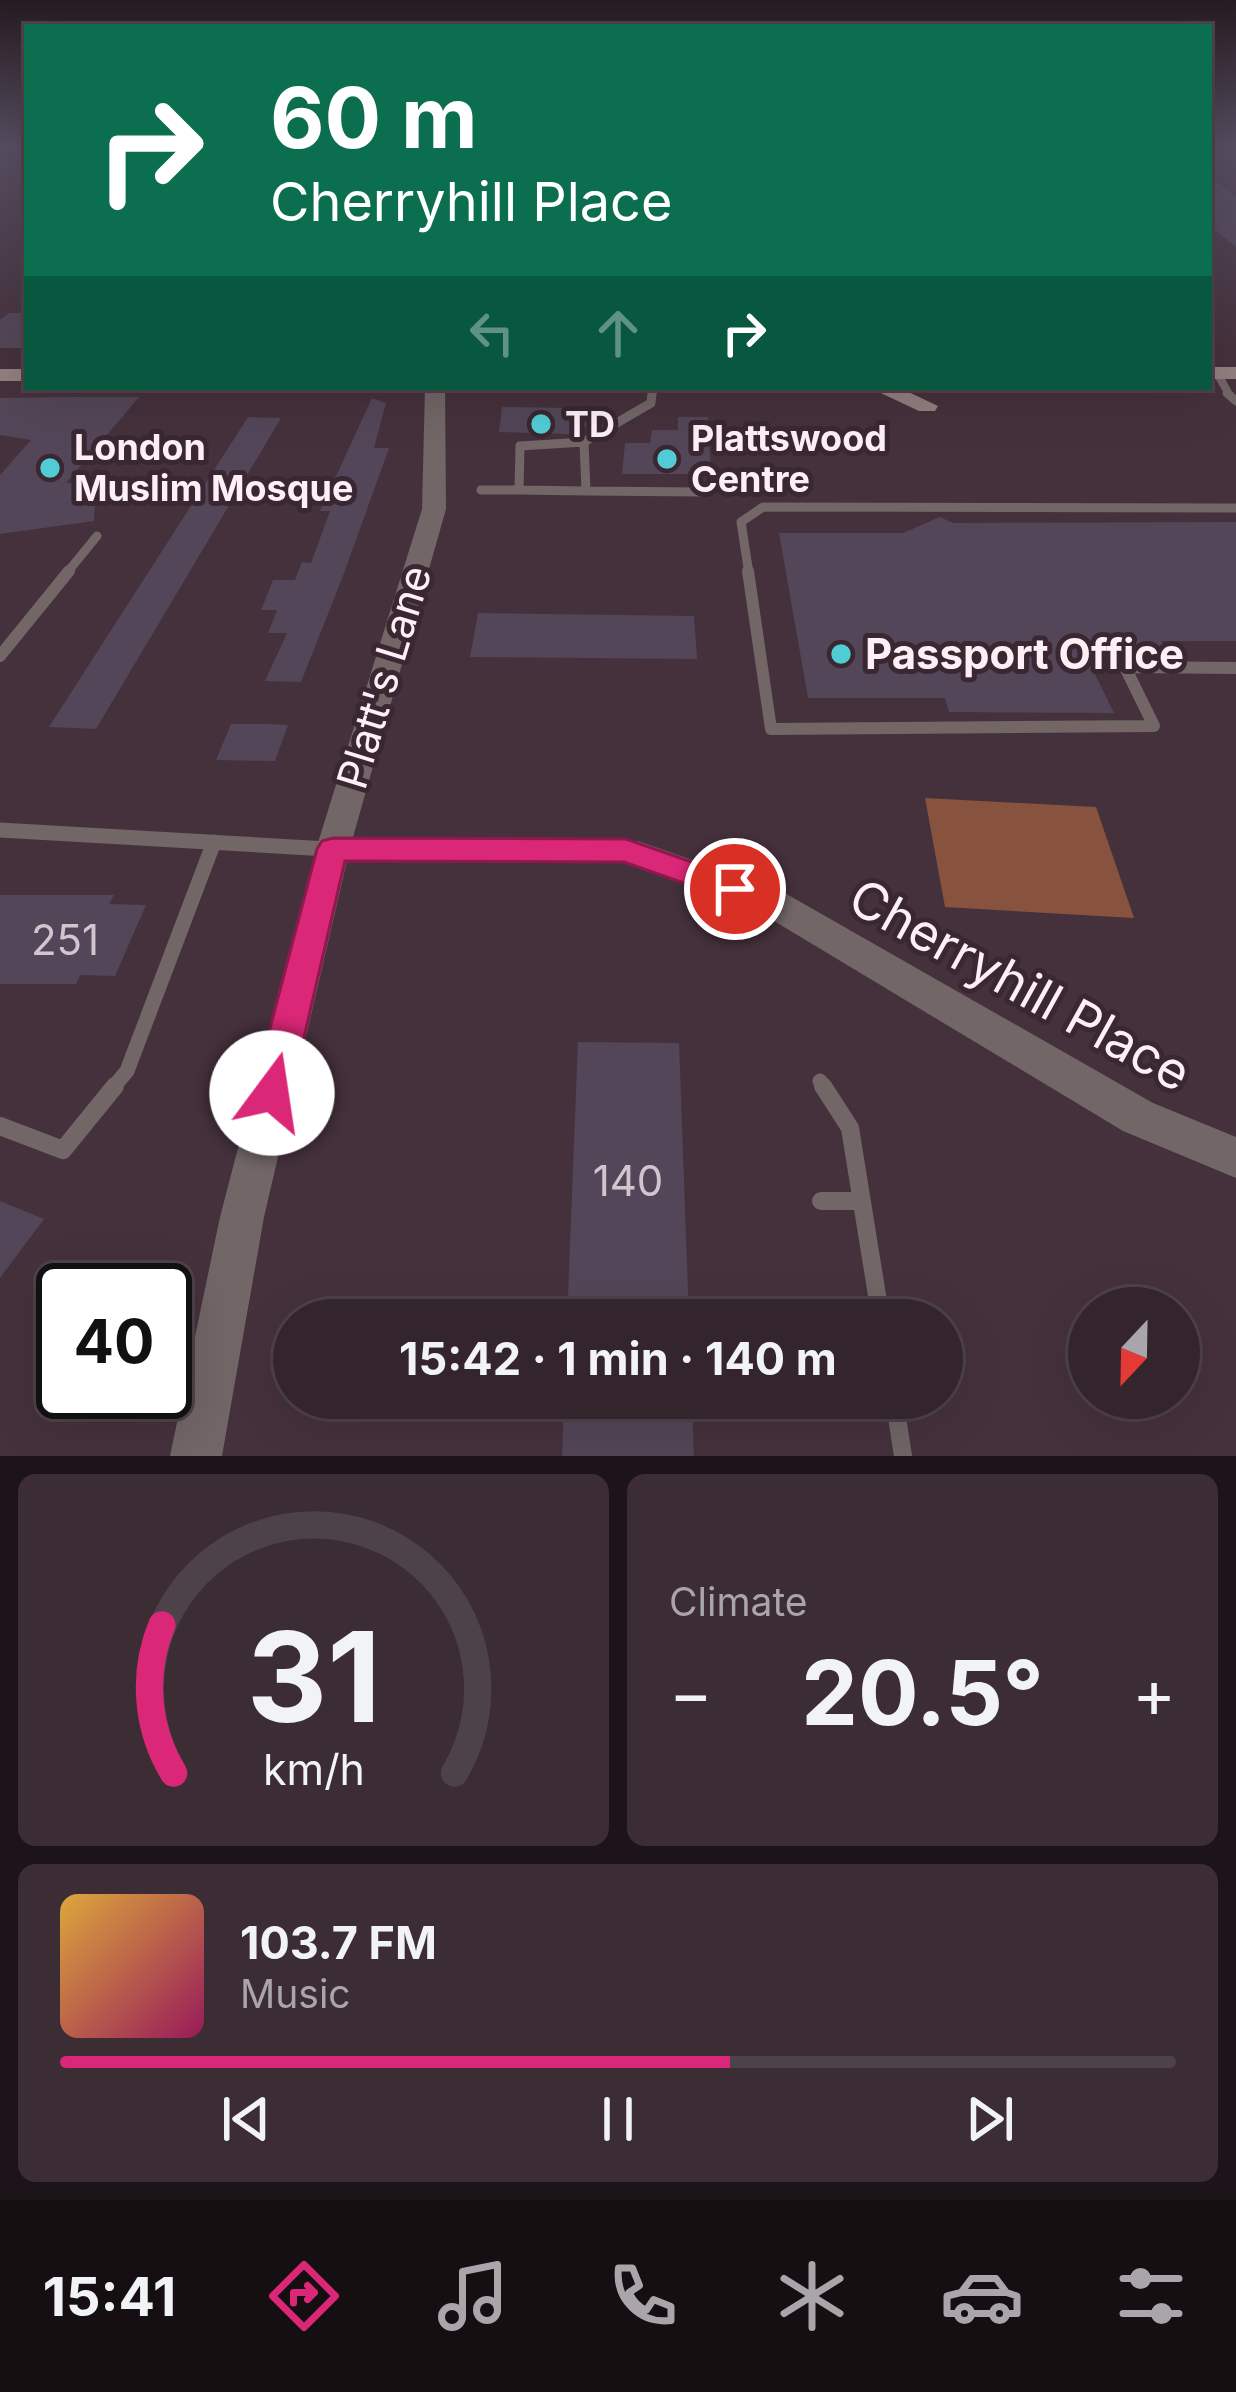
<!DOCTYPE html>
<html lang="en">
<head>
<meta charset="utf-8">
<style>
	:root { --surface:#34252d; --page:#3c2d35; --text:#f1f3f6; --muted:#a9a5aa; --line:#4e4249; --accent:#db2777 }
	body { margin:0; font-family:Inter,sans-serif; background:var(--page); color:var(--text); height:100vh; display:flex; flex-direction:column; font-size:45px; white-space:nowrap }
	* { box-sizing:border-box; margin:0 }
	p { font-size:39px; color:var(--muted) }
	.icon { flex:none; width:66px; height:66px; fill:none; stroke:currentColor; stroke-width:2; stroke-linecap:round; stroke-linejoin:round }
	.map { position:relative; height:1456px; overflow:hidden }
	.drawer { display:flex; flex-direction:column; gap:18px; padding:18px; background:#1d1419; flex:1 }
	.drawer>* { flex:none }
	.hud { position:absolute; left:24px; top:24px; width:1188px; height:366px; border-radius:0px; box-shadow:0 12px 48px #0002,0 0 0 3px var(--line); background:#0b6e4f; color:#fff; overflow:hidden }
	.needle { width:78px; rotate:202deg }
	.buttons { position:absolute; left:1068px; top:1287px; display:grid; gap:24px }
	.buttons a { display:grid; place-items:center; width:132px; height:132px; border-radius:50%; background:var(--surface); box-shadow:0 12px 48px #0002,0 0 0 3px var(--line); font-size:60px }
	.speed { position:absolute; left:36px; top:1263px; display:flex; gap:24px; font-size:60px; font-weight:700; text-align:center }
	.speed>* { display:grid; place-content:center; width:156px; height:156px; border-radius:50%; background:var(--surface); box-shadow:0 12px 48px #0002,0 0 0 3px var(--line); line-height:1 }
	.speed .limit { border:6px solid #111; border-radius:18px; background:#fff; color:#111 }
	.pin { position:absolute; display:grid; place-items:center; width:102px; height:102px; color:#fff; margin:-51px; border:6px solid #fff; border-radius:50%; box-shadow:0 3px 12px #0007 }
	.me { position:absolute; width:132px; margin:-66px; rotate:14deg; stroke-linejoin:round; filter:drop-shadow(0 0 9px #0008) }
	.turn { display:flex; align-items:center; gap:42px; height:252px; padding:0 48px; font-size:54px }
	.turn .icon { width:156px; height:156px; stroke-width:2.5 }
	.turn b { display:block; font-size:84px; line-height:102px }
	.lanes { display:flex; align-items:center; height:114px; padding:0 48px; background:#0003; justify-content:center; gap:60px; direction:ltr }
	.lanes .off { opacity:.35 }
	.big { font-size:90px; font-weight:700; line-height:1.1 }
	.drawer .widget { flex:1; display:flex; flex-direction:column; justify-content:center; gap:18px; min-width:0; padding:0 42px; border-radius:18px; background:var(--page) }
	.drawer .dial { align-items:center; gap:0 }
	.dial svg { height:312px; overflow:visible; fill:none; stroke:var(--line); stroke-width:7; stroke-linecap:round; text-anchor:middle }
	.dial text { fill:var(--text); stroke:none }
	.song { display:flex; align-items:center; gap:36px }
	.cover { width:144px; height:144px; border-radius:18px; background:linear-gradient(135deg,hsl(40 70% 55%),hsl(330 70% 35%)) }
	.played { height:12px; border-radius:6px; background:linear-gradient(90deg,var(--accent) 60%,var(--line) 60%) }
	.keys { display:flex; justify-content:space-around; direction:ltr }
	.heat { display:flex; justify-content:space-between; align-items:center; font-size:66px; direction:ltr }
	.drawer .tiles { flex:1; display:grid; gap:18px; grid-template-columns:1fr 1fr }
	.widget:last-child { grid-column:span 2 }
	.trip { position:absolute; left:273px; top:1299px; width:690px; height:120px; border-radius:60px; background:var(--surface); box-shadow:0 12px 48px #0002,0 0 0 3px var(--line); font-weight:700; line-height:120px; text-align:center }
	.tab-bar { display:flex; height:192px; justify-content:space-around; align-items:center; background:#150f12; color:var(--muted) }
	.tab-bar .icon { width:84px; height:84px }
	.tab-bar .on { color:var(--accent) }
	.tab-bar b { font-size:54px; color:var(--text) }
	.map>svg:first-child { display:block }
	.green { fill:#87533e }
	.building { fill:#534658 }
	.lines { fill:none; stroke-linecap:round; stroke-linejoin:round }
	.service-far4 { stroke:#726667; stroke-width:8 }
	.service-far3 { stroke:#726667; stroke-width:9 }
	.service-far2 { stroke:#726667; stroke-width:12 }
	.service-far1 { stroke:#726667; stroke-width:15 }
	.service { stroke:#726667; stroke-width:18 }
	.tertiary { fill:#726667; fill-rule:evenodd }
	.secondary { fill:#927f80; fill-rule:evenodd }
	.route { fill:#db2777; stroke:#8e194d; stroke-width:3 }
	.poi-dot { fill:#51ccd4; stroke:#3a2731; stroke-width:4.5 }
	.labels { text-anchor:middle; stroke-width:10; stroke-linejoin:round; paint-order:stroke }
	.far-poi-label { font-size:36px; font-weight:bold; fill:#fceff5; stroke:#3a2731; text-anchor:start }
	.poi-label { font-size:42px; font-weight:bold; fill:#fceff5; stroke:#3a2731; text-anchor:start }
	.street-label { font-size:42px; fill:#fceff5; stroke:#3a2731 }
	.near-number-label { font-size:42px; fill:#d2c5ce }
	.near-street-label { font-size:51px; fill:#fceff5; stroke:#3a2731 }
</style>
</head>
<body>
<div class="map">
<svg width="1236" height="1456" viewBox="0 0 1236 1456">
	<rect width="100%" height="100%" fill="#45313c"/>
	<path class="green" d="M 925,798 L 1096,807 L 1134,918 L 945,907 Z"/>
	<path class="building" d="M 1209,175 L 1236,197 L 1236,247 L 1209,225 Z
		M 9,313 L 27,313 L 27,348 L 0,348 L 0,320 Z
		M 69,397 L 139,397 L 66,483 L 96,483 L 94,521 L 0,534 L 0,475 L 31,440 L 0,435 L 0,398 Z
		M 372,398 L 386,403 L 374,448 L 389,448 L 343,576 L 301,682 L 265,681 L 287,633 L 268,633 L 277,610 L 261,610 L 273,580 L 295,580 L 302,562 L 311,563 L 330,511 L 320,511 Z
		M 502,407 L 570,408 L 571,415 L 591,424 L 572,434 L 499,432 Z
		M 248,417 L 281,418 L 96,729 L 49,727 Z
		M 678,417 L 708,417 L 711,474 L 622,474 L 625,443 L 650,443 L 652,430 L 678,430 Z
		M 940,517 L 953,523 L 1236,522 L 1236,641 L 1161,641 L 1169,655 L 1085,654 L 1114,713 L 949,712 L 945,698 L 808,698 L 779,533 L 903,533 Z
		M 478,613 L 694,616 L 697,659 L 470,657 Z
		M 231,724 L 267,724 L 288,725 L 275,761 L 216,760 Z
		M 0,895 L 114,895 L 109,904 L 146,905 L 115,976 L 80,975 L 76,984 L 0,984 Z
		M 578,1042 L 679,1043 L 689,1320 L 567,1320 Z
		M 0,1201 L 44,1219 L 0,1278 Z
		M 564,1398 L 692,1398 L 694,1456 L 562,1456 Z"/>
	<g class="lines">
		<path class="service-far4" d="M 1217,373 L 1230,396
			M 652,396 L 653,387"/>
		<path class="service-far3" d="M 1227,393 L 1236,401
			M 584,442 L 586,491 L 701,492
			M 481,490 L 519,490 L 520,446 L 584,442 L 651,403 L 652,393
			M 519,490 L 586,491
			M 66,574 L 97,536
			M 749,574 L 741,522 L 763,507 L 1236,508"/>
		<path class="service-far2" d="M 748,571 L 771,729 L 1154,726 L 1125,667 L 1236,668
			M 0,656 L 69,571"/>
		<path class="service-far1" d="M 0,830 L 328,849
			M 820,1081 L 825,1089
			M 112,1089 L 127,1071 L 214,842"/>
		<path class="service" d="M 823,1086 L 850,1128 L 881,1320
			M 0,1126 L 63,1150 L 115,1086
			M 821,1201 L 862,1201
			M 894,1398 L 903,1456
			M 851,1400 L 894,1401"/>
		<path class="tertiary" d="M 425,387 L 445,387 L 446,509 L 353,837 L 638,841 L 783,892 L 1153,1103 L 1236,1137 L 1236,1178 L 1123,1131 L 759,912 L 624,862 L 347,861 L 264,1217 L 222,1456 L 170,1456 L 220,1217 L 316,849 L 422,509 Z"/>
		<path class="secondary" d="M 1209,367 L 1236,367 L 1236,379 L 1209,379 Z
			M 0,369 L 27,369 L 27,381 L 0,381 Z
			M 868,387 L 898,387 L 938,406 L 935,411 L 919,411 Z"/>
	</g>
	<linearGradient id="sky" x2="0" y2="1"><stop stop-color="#261b21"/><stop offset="0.42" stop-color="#564e61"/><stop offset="1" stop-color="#564e61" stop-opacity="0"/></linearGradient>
	<rect width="1236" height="349" fill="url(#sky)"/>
	<path class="route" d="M 333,838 L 626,839 L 746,881 L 751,889 L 746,898 L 735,901 L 624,862 L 345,861 L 291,1093 L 285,1105 L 272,1110 L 259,1105 L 253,1093 L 317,849 L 322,841 Z"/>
	<g class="poi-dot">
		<circle cx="541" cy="424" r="12"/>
		<circle cx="667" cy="459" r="12"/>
		<circle cx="50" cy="468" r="12"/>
		<circle cx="841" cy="654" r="12"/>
	</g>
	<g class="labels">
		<g class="far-poi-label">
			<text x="565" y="437">TD</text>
			<text x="691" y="451">Plattswood<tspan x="691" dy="41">Centre</tspan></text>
			<text x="74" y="460">London<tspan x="74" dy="41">Muslim Mosque</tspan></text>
		</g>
		<g class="poi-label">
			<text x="865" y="669">Passport Office</text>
		</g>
		<g class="street-label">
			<text transform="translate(384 677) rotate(-73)" y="15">Platt's Lane</text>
		</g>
		<g class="near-number-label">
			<text x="65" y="955">251</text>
			<text x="628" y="1196">140</text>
		</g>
		<g class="near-street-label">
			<text transform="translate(1020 985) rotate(29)" y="18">Cherryhill Place</text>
		</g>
	</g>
</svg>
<div class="buttons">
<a><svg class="needle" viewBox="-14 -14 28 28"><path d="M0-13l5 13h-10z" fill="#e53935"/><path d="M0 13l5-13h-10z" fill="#a9a5aa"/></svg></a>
</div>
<div class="speed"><div class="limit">40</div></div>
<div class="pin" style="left:735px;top:889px;background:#d93025"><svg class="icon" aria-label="arrive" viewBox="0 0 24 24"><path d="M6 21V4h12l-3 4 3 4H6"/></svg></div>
<svg class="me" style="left:272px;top:1093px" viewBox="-20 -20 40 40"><circle r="19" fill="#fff"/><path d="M0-13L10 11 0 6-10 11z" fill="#db2777"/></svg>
<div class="trip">15:42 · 1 min · 140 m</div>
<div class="hud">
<div class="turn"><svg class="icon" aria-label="right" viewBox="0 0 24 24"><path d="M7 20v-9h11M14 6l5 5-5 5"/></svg><div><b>60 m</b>Cherryhill Place</div></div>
<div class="lanes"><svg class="icon off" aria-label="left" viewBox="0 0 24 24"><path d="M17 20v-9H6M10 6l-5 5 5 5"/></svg><svg class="icon off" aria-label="ahead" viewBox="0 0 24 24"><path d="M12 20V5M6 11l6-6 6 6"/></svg><svg class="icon" aria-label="right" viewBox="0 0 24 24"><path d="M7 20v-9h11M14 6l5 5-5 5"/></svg></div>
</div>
</div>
<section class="drawer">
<div class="tiles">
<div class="widget dial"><svg viewBox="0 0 100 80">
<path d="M14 69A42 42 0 1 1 86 69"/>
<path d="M14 69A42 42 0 0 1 11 31" stroke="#db2777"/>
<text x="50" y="56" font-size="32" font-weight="700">31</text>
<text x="50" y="72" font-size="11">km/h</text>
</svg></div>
<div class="widget"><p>Climate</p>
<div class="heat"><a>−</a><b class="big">20.5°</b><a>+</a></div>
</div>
<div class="widget">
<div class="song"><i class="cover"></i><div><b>103.7 FM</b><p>Music</p></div></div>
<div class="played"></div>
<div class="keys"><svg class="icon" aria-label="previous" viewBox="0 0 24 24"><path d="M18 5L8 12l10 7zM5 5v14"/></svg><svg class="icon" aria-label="pause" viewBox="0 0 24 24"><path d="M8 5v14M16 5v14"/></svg><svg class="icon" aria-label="next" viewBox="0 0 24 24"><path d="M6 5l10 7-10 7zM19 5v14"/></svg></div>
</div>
</div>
</section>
<nav class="tab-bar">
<b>15:41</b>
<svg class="icon on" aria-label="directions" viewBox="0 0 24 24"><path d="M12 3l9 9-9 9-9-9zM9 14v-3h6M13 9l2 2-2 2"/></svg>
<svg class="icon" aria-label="music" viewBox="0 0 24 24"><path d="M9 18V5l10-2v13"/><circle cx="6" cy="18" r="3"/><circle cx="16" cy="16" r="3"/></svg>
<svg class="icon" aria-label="phone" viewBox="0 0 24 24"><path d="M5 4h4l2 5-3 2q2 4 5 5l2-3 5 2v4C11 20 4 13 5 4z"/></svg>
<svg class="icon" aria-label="climate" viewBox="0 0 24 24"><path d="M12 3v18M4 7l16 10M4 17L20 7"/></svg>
<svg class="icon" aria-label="car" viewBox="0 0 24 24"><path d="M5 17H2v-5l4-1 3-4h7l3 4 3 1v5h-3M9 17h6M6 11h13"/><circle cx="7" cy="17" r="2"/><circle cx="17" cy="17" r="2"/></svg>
<svg class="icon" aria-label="filters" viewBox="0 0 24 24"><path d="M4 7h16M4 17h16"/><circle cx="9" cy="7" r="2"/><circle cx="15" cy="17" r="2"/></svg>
</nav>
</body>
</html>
